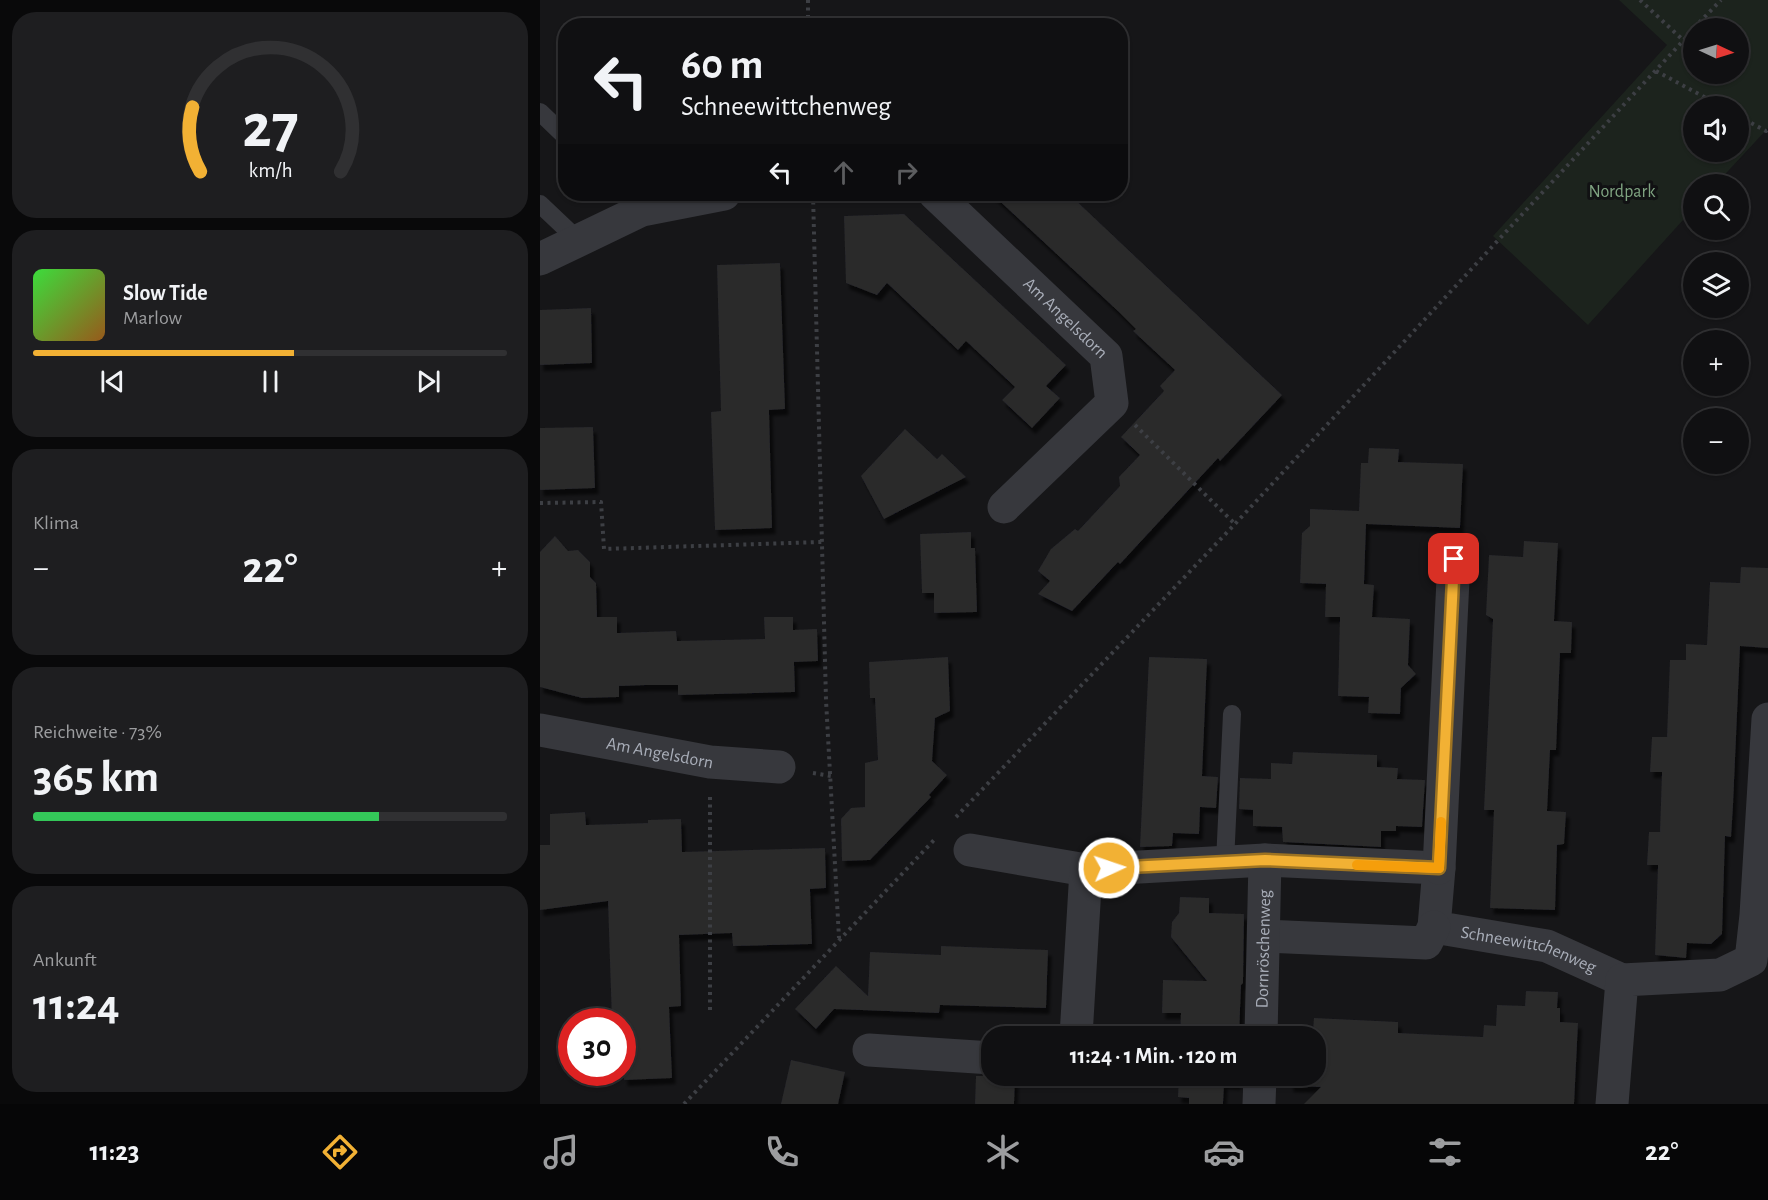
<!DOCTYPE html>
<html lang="de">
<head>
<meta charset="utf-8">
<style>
	:root { --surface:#101012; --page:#1e1e20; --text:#f1f3f6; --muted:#9c9d9f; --line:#303032; --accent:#f2b134 }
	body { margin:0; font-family:"Alegreya Sans",sans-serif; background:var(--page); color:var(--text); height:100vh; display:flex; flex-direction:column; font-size:22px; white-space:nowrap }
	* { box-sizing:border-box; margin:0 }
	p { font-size:20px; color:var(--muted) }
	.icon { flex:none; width:33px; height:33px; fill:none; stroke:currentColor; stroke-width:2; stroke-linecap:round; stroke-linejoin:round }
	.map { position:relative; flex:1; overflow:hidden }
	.details { display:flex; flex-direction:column; gap:12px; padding:12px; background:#09090a; width:540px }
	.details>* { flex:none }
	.guide { position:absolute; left:18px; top:18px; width:570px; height:183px; border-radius:24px; box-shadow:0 2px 4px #0004,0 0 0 2px var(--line); background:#101012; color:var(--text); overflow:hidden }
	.needle { width:39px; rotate:94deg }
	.buttons { position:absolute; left:1143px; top:18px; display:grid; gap:12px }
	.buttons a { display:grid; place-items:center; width:66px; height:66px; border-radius:50%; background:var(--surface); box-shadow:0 2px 4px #0004,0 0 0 2px var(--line); font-size:30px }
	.speed { position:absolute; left:18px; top:1008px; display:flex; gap:12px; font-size:30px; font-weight:700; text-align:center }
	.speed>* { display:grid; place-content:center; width:78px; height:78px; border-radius:50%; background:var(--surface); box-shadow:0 2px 4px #0004,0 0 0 2px var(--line); line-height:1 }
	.speed .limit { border:9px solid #d22; background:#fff; color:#111 }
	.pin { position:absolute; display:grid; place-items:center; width:51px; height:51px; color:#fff; margin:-26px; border-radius:12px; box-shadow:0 3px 9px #0006 }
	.me { position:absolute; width:66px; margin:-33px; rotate:87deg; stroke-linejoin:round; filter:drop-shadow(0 0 4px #0008) }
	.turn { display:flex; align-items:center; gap:21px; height:126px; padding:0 24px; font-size:27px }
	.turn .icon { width:78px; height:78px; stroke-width:2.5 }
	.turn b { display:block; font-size:42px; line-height:51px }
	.lanes { display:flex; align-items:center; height:57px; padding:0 24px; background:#0003; justify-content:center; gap:30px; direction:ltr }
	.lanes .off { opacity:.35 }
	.big { font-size:45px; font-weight:600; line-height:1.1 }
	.details .tile { flex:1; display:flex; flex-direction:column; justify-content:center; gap:9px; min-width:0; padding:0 21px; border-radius:24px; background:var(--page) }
	.details .dial { align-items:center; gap:0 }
	.dial svg { height:156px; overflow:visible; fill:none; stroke:var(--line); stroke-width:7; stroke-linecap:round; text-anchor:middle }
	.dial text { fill:var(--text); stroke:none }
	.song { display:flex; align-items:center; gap:18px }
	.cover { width:72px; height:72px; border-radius:9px; background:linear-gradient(135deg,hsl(120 70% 55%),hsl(30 70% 35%)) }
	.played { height:6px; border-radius:3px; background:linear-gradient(90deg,var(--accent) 55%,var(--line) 55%) }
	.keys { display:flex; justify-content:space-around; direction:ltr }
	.heat { display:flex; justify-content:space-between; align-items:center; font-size:33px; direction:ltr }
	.charge { height:9px; border-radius:4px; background:linear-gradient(90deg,#34c759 73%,var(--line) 0) }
	.trip { position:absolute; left:441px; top:1026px; width:345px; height:60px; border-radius:24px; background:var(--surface); box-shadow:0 2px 4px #0004,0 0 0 2px var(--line); font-weight:600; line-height:60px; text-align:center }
	.menu { display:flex; height:96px; justify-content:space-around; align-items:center; background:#060607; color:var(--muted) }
	.menu .icon { width:42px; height:42px }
	.menu .active { color:var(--accent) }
	.menu b { font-size:27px; color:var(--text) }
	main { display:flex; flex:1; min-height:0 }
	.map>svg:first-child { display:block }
	.green { fill:#1c231d; fill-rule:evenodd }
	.building { fill:#29292c; filter:url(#shadow) }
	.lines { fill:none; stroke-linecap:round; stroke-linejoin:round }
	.path { stroke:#3d3f44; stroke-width:4; stroke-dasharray:3 4.5; stroke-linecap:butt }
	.service { stroke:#37383d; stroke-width:18 }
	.minor { stroke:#37383d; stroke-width:33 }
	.route-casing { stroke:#9d7322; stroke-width:15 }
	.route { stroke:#f2b134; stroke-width:10 }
	.slow { stroke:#f59e0b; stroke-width:10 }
	.labels { text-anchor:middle; stroke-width:6; stroke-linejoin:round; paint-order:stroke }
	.park-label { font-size:18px; fill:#7fa381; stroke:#111113 }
	.street-label { font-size:18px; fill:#a8adb8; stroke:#111113 }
</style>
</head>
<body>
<main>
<section class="details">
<div class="tile dial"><svg viewBox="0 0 100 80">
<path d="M14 69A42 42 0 1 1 86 69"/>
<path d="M14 69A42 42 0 0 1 10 36" stroke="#f2b134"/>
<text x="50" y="56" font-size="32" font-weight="700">27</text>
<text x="50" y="72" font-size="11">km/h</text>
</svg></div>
<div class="tile">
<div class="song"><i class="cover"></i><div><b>Slow Tide</b><p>Marlow</p></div></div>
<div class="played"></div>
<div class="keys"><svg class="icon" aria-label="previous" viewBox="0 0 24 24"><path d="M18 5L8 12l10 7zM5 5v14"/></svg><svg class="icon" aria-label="pause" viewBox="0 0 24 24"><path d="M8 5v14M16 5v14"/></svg><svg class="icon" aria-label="next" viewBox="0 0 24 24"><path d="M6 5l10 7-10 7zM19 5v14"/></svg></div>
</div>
<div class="tile"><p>Klima</p>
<div class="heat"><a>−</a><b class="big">22°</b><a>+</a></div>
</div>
<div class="tile"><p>Reichweite · 73%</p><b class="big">365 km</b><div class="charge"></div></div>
<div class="tile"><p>Ankunft</p><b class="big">11:24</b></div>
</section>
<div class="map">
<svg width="1228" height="1104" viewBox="0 0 1228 1104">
	<defs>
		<filter id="shadow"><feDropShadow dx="3.5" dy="6" stdDeviation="1.5" flood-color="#0009"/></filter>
	</defs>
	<rect width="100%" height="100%" fill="#161618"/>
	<path class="green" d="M 1079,0 L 1228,0 L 1228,128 L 1176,184 L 1154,184 L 1153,209 L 1048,325 L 953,236 L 1127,45 ZM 1154,28 L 1198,28 L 1198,74 L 1154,74 ZM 1154,106 L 1198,106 L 1198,152 L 1154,152 Z"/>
	<path class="building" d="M 452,194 L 529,194 L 742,395 L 680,461 L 678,458 L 580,564 L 578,562 L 532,611 L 498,594 L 510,581 L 498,571 L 511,549 L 535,529 L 538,531 L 580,486 L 579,477 L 600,455 L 581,437 L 624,391 L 620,386 L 635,370 L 593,331 L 596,329 L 580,313 Z
		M 364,214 L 526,365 L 506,386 L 520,398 L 492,428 L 462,400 L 475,387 L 426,341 L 418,350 L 347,283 L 337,295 L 306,283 L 304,216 Z
		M 240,263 L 245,409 L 229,410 L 232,528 L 175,530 L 171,412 L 181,411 L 177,265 Z
		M 51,308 L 52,363 L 0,365 L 0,310 Z
		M 53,427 L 55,488 L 0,490 L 0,428 Z
		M 365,429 L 397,459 L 402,454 L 426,477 L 344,519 L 321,476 Z
		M 829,448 L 859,449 L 858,462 L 923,464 L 920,528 L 826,524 L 824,584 L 834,585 L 832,617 L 870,619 L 868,665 L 876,674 L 861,688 L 860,714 L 828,713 L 829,697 L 798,696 L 800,617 L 785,617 L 786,584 L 760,583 L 762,533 L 770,526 L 770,509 L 819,511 L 821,463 L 828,463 Z
		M 431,532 L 431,548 L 435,548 L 437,612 L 394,613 L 394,593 L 382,593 L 380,534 Z
		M 15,536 L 28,551 L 38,550 L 50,562 L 50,577 L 56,583 L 57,617 L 77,617 L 77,633 L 136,631 L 137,641 L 225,639 L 224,617 L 253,617 L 253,630 L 277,629 L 278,661 L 254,662 L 255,692 L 138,695 L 138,685 L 108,685 L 79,686 L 79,697 L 42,698 L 0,687 L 0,552 Z
		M 984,541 L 1018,543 L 1014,621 L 1032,622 L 1031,653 L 1020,653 L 1016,750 L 1010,750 L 1007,811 L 1026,812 L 1024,844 L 1017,845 L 1015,910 L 950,908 L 954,810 L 944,810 L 953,619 L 946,615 L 949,555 L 983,557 Z
		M 1201,567 L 1228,568 L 1228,648 L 1200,646 L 1193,805 L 1191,837 L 1185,836 L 1182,934 L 1171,944 L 1147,943 L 1146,958 L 1115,955 L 1118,865 L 1107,865 L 1109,832 L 1120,832 L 1122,772 L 1110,772 L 1112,737 L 1127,737 L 1130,660 L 1146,660 L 1146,644 L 1167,645 L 1170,582 L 1200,583 Z
		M 408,657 L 410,711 L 395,718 L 392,761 L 407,775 L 389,795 L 391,797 L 330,860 L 302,861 L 301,819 L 311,808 L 325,807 L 325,763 L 338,760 L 335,698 L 330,698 L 329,662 Z
		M 609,657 L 667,659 L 662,776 L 678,777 L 676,808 L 660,807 L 659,834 L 633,833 L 632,846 L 600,847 Z
		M 753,752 L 837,755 L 837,767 L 858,768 L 857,779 L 885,780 L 882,827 L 856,826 L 856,831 L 841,831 L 841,847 L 743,842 L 742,827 L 713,826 L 713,810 L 699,809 L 700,778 L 731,779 L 731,763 L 752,764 Z
		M 45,812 L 46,825 L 108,823 L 108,820 L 141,819 L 142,852 L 285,848 L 286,888 L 270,889 L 272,944 L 193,946 L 192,933 L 139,935 L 141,1006 L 129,1007 L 132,1078 L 84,1080 L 82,1022 L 72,1022 L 68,901 L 0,910 L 0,845 L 10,845 L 10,814 Z
		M 640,897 L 669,898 L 669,913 L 704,914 L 703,983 L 701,985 L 699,1036 L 640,1036 L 641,1013 L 622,1013 L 623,980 L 667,981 L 631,937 L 632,922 L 639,913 Z
		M 401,946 L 508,950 L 506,1008 L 400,1005 L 399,1013 L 294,1009 L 276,1029 L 255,1009 L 296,966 L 328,996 L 330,952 L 401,955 Z
		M 986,991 L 1018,992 L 1017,1008 L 1020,1008 L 1020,1022 L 1038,1023 L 1034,1104 L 764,1104 L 781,1087 L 750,1086 L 750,1076 L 776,1076 L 776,1036 L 752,1036 L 752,1029 L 773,1030 L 774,1018 L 858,1022 L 858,1033 L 943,1037 L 944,1025 L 956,1026 L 957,1005 L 985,1006 Z
		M 251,1060 L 305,1072 L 298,1104 L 241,1104 Z
		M 436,1076 L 475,1076 L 474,1104 L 435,1104 Z
		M 639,1076 L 697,1076 L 697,1084 L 684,1083 L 683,1104 L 649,1104 L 649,1098 L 638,1097 Z"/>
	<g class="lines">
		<path class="path" d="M 268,0 L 268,26
			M 1100,0 L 1143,40
			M 1154,28 L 1181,0
			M 1116,71 L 1181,106
			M 1198,116 L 1226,131 L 1228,129
			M 273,194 L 286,700 L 299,938
			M 595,425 L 695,524
			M 0,503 L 61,502 L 64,549 L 282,542
			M 273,773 L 291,776
			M 170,797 L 170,1012
			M 416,817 L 695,524 L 1154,29
			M 144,1104 L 396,838"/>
		<path class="service" d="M 0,112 L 26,137
			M 85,194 L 102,210
			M 0,204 L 39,241
			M 685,862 L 692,714"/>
		<g class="minor">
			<path id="s1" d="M 395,194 L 566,356 L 572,403 L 464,507"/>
			<path d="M 0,259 L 102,210 L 184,194"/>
			<path id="s2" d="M 0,730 L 170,762 L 239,767"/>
			<path id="s3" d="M 430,850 L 546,870 L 725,860 L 899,868 L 894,927 L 1007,946 L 1082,980"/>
			<path d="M 899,868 L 914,559"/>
			<path d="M 725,936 L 886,943 L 894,927"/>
			<path d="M 536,1036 L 546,870"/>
			<path id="s4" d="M 721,1036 L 725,860"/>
			<path d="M 329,1050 L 452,1058"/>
			<path d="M 719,1104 L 720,1076"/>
			<path d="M 1072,1104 L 1082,980 L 1180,975 L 1211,960 L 1216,915 L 1228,719"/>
		</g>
	</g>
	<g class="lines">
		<defs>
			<path id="route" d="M 569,868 L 725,860 L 899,868 L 914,559"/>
		</defs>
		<use href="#route" class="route-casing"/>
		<use href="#route" class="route"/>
		<path class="slow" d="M 817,865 L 899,868 L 901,822"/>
	</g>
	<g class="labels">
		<g class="park-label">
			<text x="1082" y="197">Nordpark</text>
		</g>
		<g class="street-label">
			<text dy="6" stroke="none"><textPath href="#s1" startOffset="180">Am Angelsdorn</textPath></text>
			<text dy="6" stroke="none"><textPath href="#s2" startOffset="122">Am Angelsdorn</textPath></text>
			<text dy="6" stroke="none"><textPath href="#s4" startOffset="87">Dornröschenweg</textPath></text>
			<text dy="6" stroke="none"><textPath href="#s3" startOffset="628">Schneewittchenweg</textPath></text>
		</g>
	</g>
</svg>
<div class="buttons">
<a><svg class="needle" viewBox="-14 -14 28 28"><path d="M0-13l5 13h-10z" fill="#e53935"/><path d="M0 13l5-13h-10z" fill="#9c9d9f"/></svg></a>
<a><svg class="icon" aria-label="sound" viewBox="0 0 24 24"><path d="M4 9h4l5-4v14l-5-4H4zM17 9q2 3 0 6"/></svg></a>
<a><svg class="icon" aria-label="search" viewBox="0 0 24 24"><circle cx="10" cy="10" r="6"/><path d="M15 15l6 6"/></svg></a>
<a><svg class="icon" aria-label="layers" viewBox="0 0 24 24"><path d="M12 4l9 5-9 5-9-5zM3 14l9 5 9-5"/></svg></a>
<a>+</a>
<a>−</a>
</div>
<div class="speed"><div class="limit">30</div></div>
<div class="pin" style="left:914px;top:559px;background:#d93025"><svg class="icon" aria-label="arrive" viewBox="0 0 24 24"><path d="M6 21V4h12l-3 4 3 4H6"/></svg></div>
<svg class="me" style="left:569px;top:868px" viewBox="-20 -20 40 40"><circle r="17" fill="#f2b134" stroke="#fff" stroke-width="3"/><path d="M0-11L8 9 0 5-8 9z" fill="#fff"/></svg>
<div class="trip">11:24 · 1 Min. · 120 m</div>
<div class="guide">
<div class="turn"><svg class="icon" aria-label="left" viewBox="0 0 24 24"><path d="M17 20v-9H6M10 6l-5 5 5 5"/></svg><div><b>60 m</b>Schneewittchenweg</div></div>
<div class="lanes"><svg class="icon" aria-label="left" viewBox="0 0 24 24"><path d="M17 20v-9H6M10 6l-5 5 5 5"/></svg><svg class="icon off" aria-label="ahead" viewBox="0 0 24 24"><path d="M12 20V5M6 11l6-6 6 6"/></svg><svg class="icon off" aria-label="right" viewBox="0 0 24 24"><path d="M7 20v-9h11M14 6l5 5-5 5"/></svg></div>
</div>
</div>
</main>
<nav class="menu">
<b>11:23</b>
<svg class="icon active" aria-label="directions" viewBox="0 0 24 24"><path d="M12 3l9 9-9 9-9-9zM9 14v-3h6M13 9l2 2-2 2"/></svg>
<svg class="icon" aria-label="music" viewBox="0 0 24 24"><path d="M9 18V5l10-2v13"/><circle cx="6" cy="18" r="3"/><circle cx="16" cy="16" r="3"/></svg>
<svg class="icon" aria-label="phone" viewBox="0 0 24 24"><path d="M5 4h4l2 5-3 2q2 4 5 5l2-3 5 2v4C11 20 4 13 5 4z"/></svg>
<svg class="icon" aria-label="climate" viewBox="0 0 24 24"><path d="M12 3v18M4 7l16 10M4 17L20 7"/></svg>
<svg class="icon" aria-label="car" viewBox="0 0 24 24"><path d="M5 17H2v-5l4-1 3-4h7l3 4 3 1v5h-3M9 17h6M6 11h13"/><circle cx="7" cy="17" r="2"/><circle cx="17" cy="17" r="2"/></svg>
<svg class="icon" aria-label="filters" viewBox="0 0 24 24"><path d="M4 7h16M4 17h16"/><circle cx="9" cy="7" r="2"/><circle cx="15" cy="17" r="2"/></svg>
<b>22°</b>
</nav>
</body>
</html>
